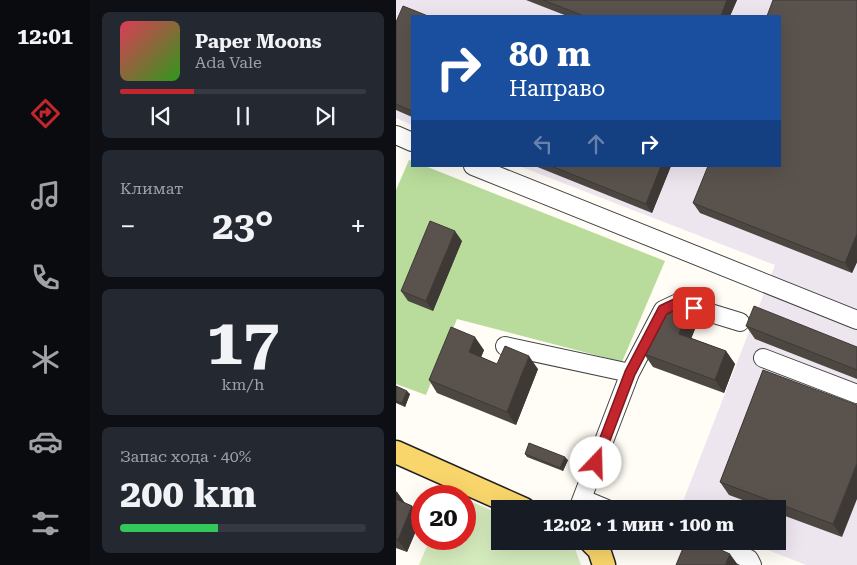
<!DOCTYPE html>
<html lang="ru">
<head>
<meta charset="utf-8">
<style>
	:root { --surface:#171b24; --page:#242831; --text:#f1f3f6; --muted:#9ea1a6; --line:#363941; --accent:#c4262e }
	body { margin:0; font-family:"Roboto Serif",serif; background:var(--page); color:var(--text); height:100vh; display:flex; flex-direction:column; font-size:19px; white-space:nowrap }
	* { box-sizing:border-box; margin:0 }
	p { font-size:16px; color:var(--muted) }
	.icon { flex:none; width:28px; height:28px; fill:none; stroke:currentColor; stroke-width:2; stroke-linecap:round; stroke-linejoin:round }
	.map { position:relative; flex:1; overflow:hidden }
	.details { display:flex; flex-direction:column; gap:12px; padding:12px; background:#0d0f14; width:306px }
	.details>* { flex:none }
	.banner { position:absolute; left:15px; top:15px; width:370px; height:152px; border-radius:0px; box-shadow:0 5px 20px #0002; background:#1a4fa0; color:#fff; overflow:hidden }
	.speed { position:absolute; left:15px; top:485px; display:flex; gap:10px; font-size:25px; font-weight:700; text-align:center }
	.speed>* { display:grid; place-content:center; width:65px; height:65px; border-radius:50%; background:var(--surface); box-shadow:0 5px 20px #0002; line-height:1 }
	.speed .limit { border:8px solid #d22; background:#fff; color:#111 }
	.pin { position:absolute; display:grid; place-items:center; width:42px; height:42px; color:#fff; margin:-21px; border-radius:10px; box-shadow:0 2px 8px #0006 }
	.me { position:absolute; width:55px; margin:-28px; rotate:21deg; stroke-linejoin:round; filter:drop-shadow(0 0 4px #0008) }
	.turn { display:flex; align-items:center; gap:18px; height:105px; padding:0 15px; font-size:22px }
	.turn .icon { width:65px; height:65px; stroke-width:2.5 }
	.turn b { display:block; font-size:35px; line-height:42px }
	.lanes { display:flex; align-items:center; height:48px; padding:0 15px; background:#0003; justify-content:center; gap:25px; direction:ltr }
	.lanes .off { opacity:.35 }
	.big { font-size:38px; font-weight:700; line-height:1.1 }
	.details .widget { flex:1; display:flex; flex-direction:column; justify-content:center; gap:8px; min-width:0; padding:0 18px; border-radius:8px; background:var(--page) }
	.details .dial { align-items:center; gap:0 }
	.dial b { font-size:65px; line-height:1 }
	.song { display:flex; align-items:center; gap:15px }
	.cover { width:60px; height:60px; border-radius:8px; background:linear-gradient(135deg,hsl(350 70% 55%),hsl(110 70% 35%)) }
	.played { height:5px; border-radius:2px; background:linear-gradient(90deg,var(--accent) 30%,var(--line) 30%) }
	.keys { display:flex; justify-content:space-around; direction:ltr }
	.heat { display:flex; justify-content:space-between; align-items:center; font-size:28px; direction:ltr }
	.charge { height:8px; border-radius:4px; background:linear-gradient(90deg,#34c759 40%,var(--line) 0) }
	.trip { position:absolute; left:95px; top:500px; width:295px; height:50px; border-radius:0px; background:var(--surface); box-shadow:0 5px 20px #0002; font-weight:700; line-height:50px; text-align:center }
	main { display:flex; flex:1; min-height:0 }
	.tabs { display:flex; flex-direction:column; width:90px; justify-content:space-around; align-items:center; background:#090b0e; color:var(--muted) }
	.tabs .icon { width:35px; height:35px }
	.tabs .on { color:var(--accent) }
	.tabs b { font-size:22px; color:var(--text) }
	.map>svg:first-child { display:block }
	.industrial { fill:#eee6ef }
	.green { fill:#d5ebbd }
	.forest { fill:#b9dc9c }
	.lines { fill:none; stroke-linecap:round; stroke-linejoin:round }
	.minor-casing { stroke:#444; stroke-width:20 }
	.major-casing { stroke:#222; stroke-width:25 }
	.minor { stroke:#fff; stroke-width:18 }
	.major { stroke:#f9d66b; stroke-width:22 }
	.wall { fill:#4d4742 }
	.shaded-wall { fill:#3f3936 }
	.building { fill:#5a524d; stroke:#3f3936 }
	.route-casing { stroke:#7f191e; stroke-width:12 }
	.route { stroke:#c4262e; stroke-width:9 }
</style>
</head>
<body>
<main>
<nav class="tabs">
<b>12:01</b>
<svg class="icon on" aria-label="directions" viewBox="0 0 24 24"><path d="M12 3l9 9-9 9-9-9zM9 14v-3h6M13 9l2 2-2 2"/></svg>
<svg class="icon" aria-label="music" viewBox="0 0 24 24"><path d="M9 18V5l10-2v13"/><circle cx="6" cy="18" r="3"/><circle cx="16" cy="16" r="3"/></svg>
<svg class="icon" aria-label="phone" viewBox="0 0 24 24"><path d="M5 4h4l2 5-3 2q2 4 5 5l2-3 5 2v4C11 20 4 13 5 4z"/></svg>
<svg class="icon" aria-label="climate" viewBox="0 0 24 24"><path d="M12 3v18M4 7l16 10M4 17L20 7"/></svg>
<svg class="icon" aria-label="car" viewBox="0 0 24 24"><path d="M5 17H2v-5l4-1 3-4h7l3 4 3 1v5h-3M9 17h6M6 11h13"/><circle cx="7" cy="17" r="2"/><circle cx="17" cy="17" r="2"/></svg>
<svg class="icon" aria-label="filters" viewBox="0 0 24 24"><path d="M4 7h16M4 17h16"/><circle cx="9" cy="7" r="2"/><circle cx="15" cy="17" r="2"/></svg>
</nav>
<section class="details">
<div class="widget">
<div class="song"><i class="cover"></i><div><b>Paper Moons</b><p>Ada Vale</p></div></div>
<div class="played"></div>
<div class="keys"><svg class="icon" aria-label="previous" viewBox="0 0 24 24"><path d="M18 5L8 12l10 7zM5 5v14"/></svg><svg class="icon" aria-label="pause" viewBox="0 0 24 24"><path d="M8 5v14M16 5v14"/></svg><svg class="icon" aria-label="next" viewBox="0 0 24 24"><path d="M6 5l10 7-10 7zM19 5v14"/></svg></div>
</div>
<div class="widget"><p>Климат</p>
<div class="heat"><a>−</a><b class="big">23°</b><a>+</a></div>
</div>
<div class="widget dial"><b>17</b><p>km/h</p></div>
<div class="widget"><p>Запас хода · 40%</p><b class="big">200 km</b><div class="charge"></div></div>
</section>
<div class="map">
<svg width="461" height="565" viewBox="0 0 461 565">
	<rect width="100%" height="100%" fill="#fffdf5"/>
	<path class="industrial" d="M 0,0 L 461,0 L 461,565 L 410,565 L 349,541 L 381,541 L 381,509 L 284,509 L 379,265 L 123,166 L 384,166 L 384,16 L 16,16 L 16,125 L 0,118 Z"/>
	<path class="green" d="M 69,499 L 104,514 L 104,541 L 166,541 L 178,546 L 185,565 L 23,565 L 34,539 L 69,539 Z"/>
	<path class="forest" d="M 13,160 L 16,161 L 16,166 L 29,166 L 269,261 L 226,362 L 61,319 L 30,395 L 0,384 L 0,190 Z"/>
	<g class="lines">
		<defs>
			<path id="minor" d="M 0,135 L 16,142
				M 77,166 L 461,320
				M 109,346 L 234,373
				M 367,358 L 461,394
				M 187,499 L 211,509
				M 182,509 L 234,373 L 267,310 L 282,303 L 344,322
				M 311,541 L 353,559 L 356,565"/>
			<path id="major" d="M 0,452 L 128,509
				M 194,541 L 203,550 L 208,565"/>
		</defs>
		<use href="#minor" class="minor-casing"/>
		<use href="#major" class="major-casing"/>
		<use href="#minor" class="minor"/>
		<use href="#major" class="major"/>
	</g>
	<path class="wall" d="M 130,0 L 341,0 L 334,16 L 171,16 Z
		M 461,0 L 461,262 L 456,273 L 304,213 L 297,203 Z
		M 16,16 L 16,117 L 0,110 L 0,22 Z
		M 139,166 L 275,166 L 256,213 Z
		M 66,241 L 37,311 L 12,301 L 5,291 Z
		M 290,316 L 299,329 L 295,338 L 330,351 L 339,364 L 328,393 L 257,367 L 248,354 Z
		M 350,326 L 461,347 L 461,379 L 359,339 Z
		M 88,350 L 85,357 L 101,364 L 142,369 L 120,425 L 41,393 L 33,380 Z
		M 367,370 L 446,537 L 381,513 L 381,509 L 371,509 L 333,495 L 324,482 Z
		M 0,386 L 14,394 L 9,407 L 0,403 Z
		M 129,454 L 172,460 L 167,471 L 131,457 Z
		M 0,491 L 1,492 L 9,503 L 16,506 L 25,519 L 11,552 L 0,548 Z"/>
	<path class="shaded-wall" d="M 331,0 L 341,0 L 334,16 L 325,16 Z
		M 265,166 L 275,166 L 256,213 L 250,204 Z
		M 59,231 L 66,241 L 37,311 L 30,301 Z
		M 461,234 L 461,262 L 456,273 L 449,263 Z
		M 290,316 L 299,329 L 292,347 L 283,334 Z
		M 79,337 L 88,350 L 82,365 L 73,352 Z
		M 330,351 L 339,364 L 328,393 L 319,380 Z
		M 133,356 L 142,369 L 120,425 L 111,412 Z
		M 11,391 L 14,394 L 9,407 L 6,403 Z
		M 169,457 L 172,460 L 167,471 L 164,468 Z
		M 461,463 L 461,499 L 446,537 L 437,524 Z
		M 1,492 L 10,505 L 0,501 L 0,495 Z
		M 16,506 L 25,519 L 11,552 L 2,540 Z
		M 334,554 L 342,565 L 329,565 Z"/>
	<path class="building" d="M 147,0 L 331,0 L 325,16 L 188,16 Z
		M 377,0 L 461,0 L 461,234 L 449,263 L 297,203 L 312,166 L 384,166 L 384,16 L 371,16 Z
		M 7,6 L 32,16 L 16,16 L 16,111 L 0,104 L 0,22 Z
		M 155,166 L 265,166 L 250,204 Z
		M 34,221 L 59,231 L 30,301 L 5,291 Z
		M 358,306 L 461,347 L 461,370 L 350,326 Z
		M 266,307 L 290,316 L 283,334 L 330,351 L 319,380 L 248,354 Z
		M 55,327 L 79,337 L 73,352 L 101,364 L 109,346 L 133,356 L 111,412 L 33,380 Z
		M 367,370 L 461,405 L 461,463 L 437,524 L 324,482 Z
		M 0,386 L 11,391 L 6,403 L 0,401 Z
		M 133,443 L 169,457 L 164,468 L 129,454 Z
		M 0,499 L 16,506 L 2,540 L 0,539 Z
		M 290,541 L 305,541 L 334,554 L 329,565 L 280,565 Z"/>
	<g class="lines">
		<defs>
			<path id="route" d="M 200,463 L 234,373 L 267,310 L 282,303 L 298,308"/>
		</defs>
		<use href="#route" class="route-casing"/>
		<use href="#route" class="route"/>
	</g>
</svg>
<div class="speed"><div class="limit">20</div></div>
<div class="pin" style="left:298px;top:308px;background:#d93025"><svg class="icon" aria-label="arrive" viewBox="0 0 24 24"><path d="M6 21V4h12l-3 4 3 4H6"/></svg></div>
<svg class="me" style="left:200px;top:463px" viewBox="-20 -20 40 40"><circle r="19" fill="#fff"/><path d="M0-13L10 11 0 6-10 11z" fill="#c4262e"/></svg>
<div class="trip">12:02 · 1 мин · 100 m</div>
<div class="banner">
<div class="turn"><svg class="icon" aria-label="right" viewBox="0 0 24 24"><path d="M7 20v-9h11M14 6l5 5-5 5"/></svg><div><b>80 m</b>Направо</div></div>
<div class="lanes"><svg class="icon off" aria-label="left" viewBox="0 0 24 24"><path d="M17 20v-9H6M10 6l-5 5 5 5"/></svg><svg class="icon off" aria-label="ahead" viewBox="0 0 24 24"><path d="M12 20V5M6 11l6-6 6 6"/></svg><svg class="icon" aria-label="right" viewBox="0 0 24 24"><path d="M7 20v-9h11M14 6l5 5-5 5"/></svg></div>
</div>
</div>
</main>
</body>
</html>
